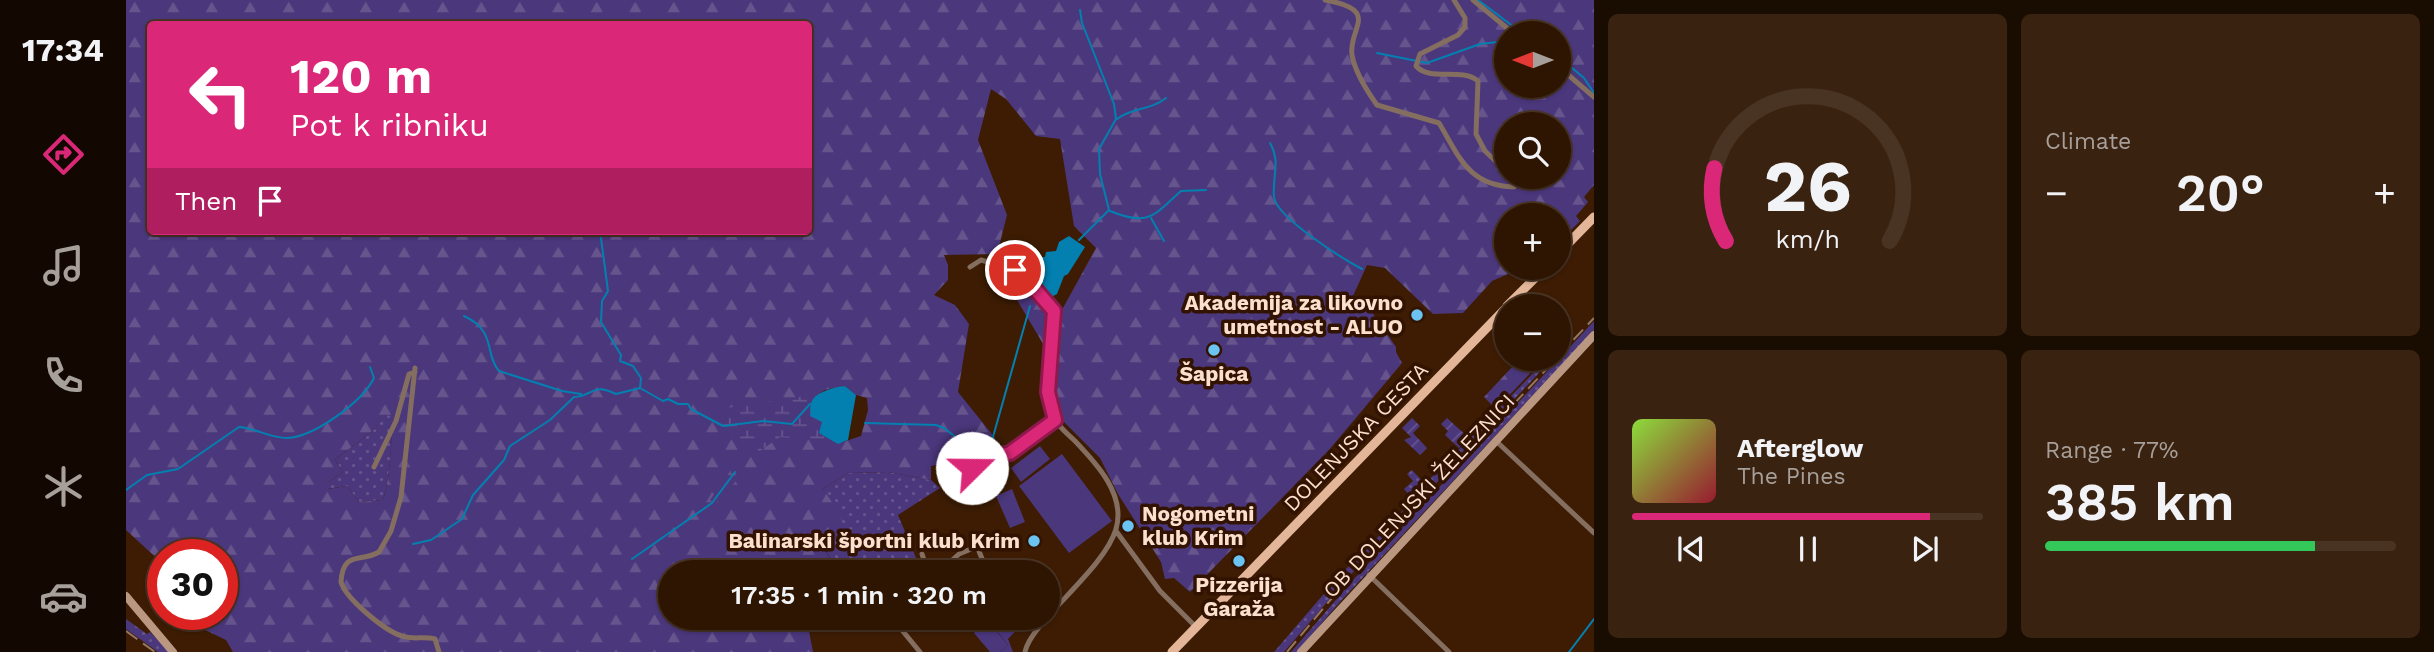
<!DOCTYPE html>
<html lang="en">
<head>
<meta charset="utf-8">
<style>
	:root { --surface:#2e1502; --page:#3a2211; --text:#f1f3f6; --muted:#a79f99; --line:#493424; --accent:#db2777 }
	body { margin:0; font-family:"Work Sans",sans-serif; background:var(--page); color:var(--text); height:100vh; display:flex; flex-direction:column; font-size:26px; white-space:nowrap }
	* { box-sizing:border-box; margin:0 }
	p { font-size:23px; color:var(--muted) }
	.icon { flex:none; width:38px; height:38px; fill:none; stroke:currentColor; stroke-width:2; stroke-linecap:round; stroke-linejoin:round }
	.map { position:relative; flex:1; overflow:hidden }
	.details { display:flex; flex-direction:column; gap:14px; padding:14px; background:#190c01; width:840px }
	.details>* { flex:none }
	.hud { position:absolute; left:21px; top:21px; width:665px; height:214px; border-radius:7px; box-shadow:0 2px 5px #0004,0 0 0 2px var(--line); background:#db2777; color:#fff; overflow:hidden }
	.needle { width:46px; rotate:270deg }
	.fabs { position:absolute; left:1368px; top:21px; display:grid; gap:14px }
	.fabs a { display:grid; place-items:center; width:77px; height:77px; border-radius:50%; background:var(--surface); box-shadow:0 2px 5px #0004,0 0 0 2px var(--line); font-size:35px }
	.speed { position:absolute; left:21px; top:539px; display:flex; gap:14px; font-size:35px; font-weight:700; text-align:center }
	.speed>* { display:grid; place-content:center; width:91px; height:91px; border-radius:50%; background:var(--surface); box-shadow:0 2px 5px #0004,0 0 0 2px var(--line); line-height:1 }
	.speed .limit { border:10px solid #d22; background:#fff; color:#111 }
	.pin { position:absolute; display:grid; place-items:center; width:60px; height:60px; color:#fff; margin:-30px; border:4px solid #fff; border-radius:50%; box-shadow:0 2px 7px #0007 }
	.me { position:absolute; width:77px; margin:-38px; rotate:68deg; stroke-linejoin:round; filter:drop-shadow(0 0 5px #0008) }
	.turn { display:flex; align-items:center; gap:24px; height:147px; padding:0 28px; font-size:32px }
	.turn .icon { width:91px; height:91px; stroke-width:2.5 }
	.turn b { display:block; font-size:49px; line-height:60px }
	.then { display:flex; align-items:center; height:66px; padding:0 28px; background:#0003; gap:14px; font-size:26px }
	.big { font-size:52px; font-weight:600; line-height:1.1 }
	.details .tile { flex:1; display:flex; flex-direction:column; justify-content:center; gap:10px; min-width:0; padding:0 24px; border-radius:10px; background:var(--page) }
	.details .dial { align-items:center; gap:0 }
	.dial svg { height:182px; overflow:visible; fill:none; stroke:var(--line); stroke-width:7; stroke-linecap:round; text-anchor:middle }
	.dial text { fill:var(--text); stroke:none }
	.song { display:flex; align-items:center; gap:21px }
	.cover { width:84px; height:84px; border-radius:10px; background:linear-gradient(135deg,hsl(90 70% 55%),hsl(350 70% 35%)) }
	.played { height:7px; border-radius:4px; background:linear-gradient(90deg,var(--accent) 85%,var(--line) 85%) }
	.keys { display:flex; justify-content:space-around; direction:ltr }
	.heat { display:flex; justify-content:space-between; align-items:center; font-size:38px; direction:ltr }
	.charge { height:10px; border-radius:5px; background:linear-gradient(90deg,#34c759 77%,var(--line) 0) }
	.details .tiles { flex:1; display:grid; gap:14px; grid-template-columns:repeat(2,1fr) }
	.trip { position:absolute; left:532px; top:560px; width:402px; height:70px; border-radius:35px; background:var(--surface); box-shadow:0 2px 5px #0004,0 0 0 2px var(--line); font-weight:600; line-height:70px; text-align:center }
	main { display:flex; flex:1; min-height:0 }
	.menu { display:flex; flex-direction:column; width:126px; justify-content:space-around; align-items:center; background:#120801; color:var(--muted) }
	.menu .icon { width:49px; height:49px }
	.menu .on { color:var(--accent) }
	.menu b { font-size:32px; color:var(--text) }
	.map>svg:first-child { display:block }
	.grass { fill:url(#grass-dots) }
	.forest { fill:url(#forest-firs); fill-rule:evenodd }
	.wetland { fill:url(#wetland-marsh) }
	.park { fill:url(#park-tufts) }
	.garden { fill:url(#garden-furrows) }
	.pitch { fill:#4b377c }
	.water { fill:#0380b0 }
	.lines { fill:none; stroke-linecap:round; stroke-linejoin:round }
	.stream { stroke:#0380b0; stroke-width:2 }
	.street { stroke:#846e60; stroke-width:5 }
	.secondary { stroke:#ba9780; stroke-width:8 }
	.primary { stroke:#e4b699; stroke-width:9 }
	.rail { stroke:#967761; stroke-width:2; stroke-dasharray:14 7; stroke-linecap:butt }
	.route-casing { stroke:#8e194d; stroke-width:18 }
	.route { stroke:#db2777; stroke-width:12 }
	.poi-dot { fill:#6bc3f2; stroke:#321200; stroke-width:2.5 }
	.labels { text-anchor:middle; stroke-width:7; stroke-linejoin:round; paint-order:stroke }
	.poi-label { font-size:21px; font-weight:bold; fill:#fce0ce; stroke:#321200; text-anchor:end }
	.street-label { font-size:21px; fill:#fce0ce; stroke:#321200 }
</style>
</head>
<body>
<main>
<nav class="menu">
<b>17:34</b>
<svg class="icon on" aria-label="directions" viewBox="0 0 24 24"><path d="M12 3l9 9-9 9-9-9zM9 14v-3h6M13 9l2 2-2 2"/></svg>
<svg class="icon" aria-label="music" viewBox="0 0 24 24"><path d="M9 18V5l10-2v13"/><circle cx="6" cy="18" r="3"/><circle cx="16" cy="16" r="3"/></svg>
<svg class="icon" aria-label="phone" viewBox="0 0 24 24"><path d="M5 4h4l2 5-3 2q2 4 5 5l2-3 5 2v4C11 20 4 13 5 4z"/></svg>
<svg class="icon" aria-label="climate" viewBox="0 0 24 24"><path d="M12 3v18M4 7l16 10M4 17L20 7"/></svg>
<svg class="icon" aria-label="car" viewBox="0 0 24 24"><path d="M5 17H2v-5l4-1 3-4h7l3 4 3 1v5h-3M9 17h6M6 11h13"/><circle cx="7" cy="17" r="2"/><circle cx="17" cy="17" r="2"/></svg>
</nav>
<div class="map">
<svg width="1468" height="652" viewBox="0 0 1468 652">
	<defs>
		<pattern id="grass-dots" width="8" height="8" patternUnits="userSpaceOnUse" patternTransform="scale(1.75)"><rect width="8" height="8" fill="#4b377c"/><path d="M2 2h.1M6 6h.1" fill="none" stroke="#66548d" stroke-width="1.8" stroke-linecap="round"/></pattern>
		<pattern id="forest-firs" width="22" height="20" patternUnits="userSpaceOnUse" patternTransform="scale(1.75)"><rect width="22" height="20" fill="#4b377c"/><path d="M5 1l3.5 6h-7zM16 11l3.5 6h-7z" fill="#66548d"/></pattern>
		<pattern id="wetland-marsh" width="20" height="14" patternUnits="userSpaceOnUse" patternTransform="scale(1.75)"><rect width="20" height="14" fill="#4b377c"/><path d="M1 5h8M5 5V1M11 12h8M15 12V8" fill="none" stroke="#66548d"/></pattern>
		<pattern id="park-tufts" width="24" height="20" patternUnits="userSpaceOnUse" patternTransform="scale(1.75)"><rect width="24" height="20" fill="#4b377c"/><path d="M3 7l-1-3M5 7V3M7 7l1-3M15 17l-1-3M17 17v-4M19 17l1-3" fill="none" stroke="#66548d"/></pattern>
		<pattern id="garden-furrows" width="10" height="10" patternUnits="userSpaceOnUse" patternTransform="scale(1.75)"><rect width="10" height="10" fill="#4b377c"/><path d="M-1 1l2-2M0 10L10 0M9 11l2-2" fill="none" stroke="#66548d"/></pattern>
	</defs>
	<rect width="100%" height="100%" fill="#3d1c03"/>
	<path class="grass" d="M 1468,321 L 1468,330 L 1213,603 L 1171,652 L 1165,652 L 1228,579 Z
		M 1421,359 L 1426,359 L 1228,571 L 1158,652 L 1148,652 L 1215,574 L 1266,523 L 1296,487 L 1284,496 L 1278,489 L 1287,481 L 1281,474 L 1286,470 L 1299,484 Z
		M 256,414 L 269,416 C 263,444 266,473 257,500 L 233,502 L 221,486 L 201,489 L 201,483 L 217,472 L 209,460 L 250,428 Z
		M 762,472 L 805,480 L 814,488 L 772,515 L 796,572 L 743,572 L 710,568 L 699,549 L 712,535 L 697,489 L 722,473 Z
		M 0,619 L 21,634 L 24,632 L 44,652 L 32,652 L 0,629 Z"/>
	<path class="forest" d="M 0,0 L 1468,0 L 1468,185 L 1458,197 L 1462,202 L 1450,216 L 1454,221 L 1433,242 L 1433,215 L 1381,215 L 1381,268 L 1387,268 L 1382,274 L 1366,281 L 1337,313 L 1307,314 L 1259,268 L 1241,265 L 1227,296 L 1245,311 L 1270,347 L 1270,352 L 1276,363 L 1203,450 L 1064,592 L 1048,578 L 1039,579 L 1035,562 L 992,494 L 974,458 L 935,419 L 925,390 L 926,359 L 881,283 L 893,279 L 932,317 L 970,248 L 948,226 L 934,139 L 910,136 L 880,99 L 865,89 L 852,140 L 881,215 L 871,254 L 818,255 L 822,265 L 822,280 L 808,295 L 829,305 L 843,324 L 832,392 L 869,438 L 863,455 L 805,466 L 805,480 L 762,472 L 722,473 L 697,489 L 716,517 L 712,534 L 699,550 L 710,568 L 743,572 L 544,572 L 544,618 L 753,619 L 732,630 L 682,626 L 687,652 L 107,652 L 100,640 L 54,618 L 53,614 L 96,614 L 96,555 L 37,555 L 37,564 L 0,530 ZM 24,24 L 682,24 L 682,231 L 24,231 ZM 1381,33 L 1433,33 L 1433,86 L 1381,86 ZM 1381,124 L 1433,124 L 1433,177 L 1381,177 ZM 719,386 L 730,395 L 741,398 L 742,410 L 735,436 L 714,443 L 687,398 L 699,390 ZM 256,415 L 269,416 C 263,444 266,473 257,500 L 233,502 L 221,486 L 202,489 L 201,483 L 217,472 L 209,460 L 250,428 Z
		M 1405,359 L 1418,359 L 1370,409 L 1358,397 L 1388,365 L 1394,370 Z"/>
	<path class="wetland" d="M 694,394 L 687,399 L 684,409 L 697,423 L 701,440 L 710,442 L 654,437 L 631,453 L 606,438 L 594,425 L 600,408 Z
		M 609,464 L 611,480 L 589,504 L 584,500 Z"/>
	<path class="park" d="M 876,618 L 902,618 L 882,639 L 887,652 L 874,652 L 882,645 L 867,626 Z"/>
	<path class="garden" d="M 1286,418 L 1294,426 L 1287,433 L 1301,448 L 1294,455 L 1278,440 L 1285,437 L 1276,428 Z
		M 1321,418 L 1343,438 L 1333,448 L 1319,435 L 1322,431 L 1315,424 Z"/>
	<path class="pitch" d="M 914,446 L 924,459 L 895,482 L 885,468 Z
		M 936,454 L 986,521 L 943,553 L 893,486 Z
		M 886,489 L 899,522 L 884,528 L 870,496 Z
		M 862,621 L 882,645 L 874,652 L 864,652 L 848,633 Z"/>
	<path class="water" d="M 943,236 L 959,247 L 942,274 L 938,276 L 931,294 L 925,297 L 905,277 L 910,272 L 903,268 L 913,262 L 913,257 L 919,257 L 920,252 L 930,251 L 933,242 Z
		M 719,386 L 730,395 L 722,440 L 712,444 L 693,433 L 696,422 L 684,416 C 685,411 683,405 687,399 C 693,391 709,387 719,386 Z"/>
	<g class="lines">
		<path class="stream" d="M 1352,0 L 1396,33
			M 1251,53 L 1301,63 L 1354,44 L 1380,41
			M 1433,57 L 1458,78 L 1468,93
			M 991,119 C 1006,107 1024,111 1040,98
			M 1144,143 C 1155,162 1146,176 1148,197 C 1150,217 1217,259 1236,269
			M 984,211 C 1023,227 1027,216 1055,191 L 1080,190
			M 1025,218 L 1038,241
			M 474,231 L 482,291 L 476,301 L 475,322 L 495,355 L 494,361 L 507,366 L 515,378 L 514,388 L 537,401 L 542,399 L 552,404 L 562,404 L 565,409 L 597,426 L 637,421 L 666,424 L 684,404
			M 953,240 L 983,210 L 974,174 L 973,149 L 990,119 L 988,104 L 956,23 L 954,10
			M 338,316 C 371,331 358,354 373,371 L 436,391 L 455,394
			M 739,423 L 810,425 L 818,428 L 832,439 L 865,446
			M 865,444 L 904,306
			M 0,490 L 21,475 L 52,469 L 113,427 C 129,428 144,438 161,438 C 188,437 236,402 248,378 L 244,367
			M 287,544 L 305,540 L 336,519 L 347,495 L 378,460 L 384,446 L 424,420 L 448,397 C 468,396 466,382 490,394 L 514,388
			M 506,559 L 586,503 L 609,472
			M 1443,652 L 1468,619"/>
		<path class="street" d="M 1199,0 C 1256,10 1222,28 1226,55 C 1229,72 1241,91 1251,105 L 1313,123 C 1333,156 1342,186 1388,187 L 1386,177
			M 1328,0 L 1339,18 L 1339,27 L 1332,35 L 1294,54 L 1290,66 C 1304,82 1335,67 1352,81 L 1350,134 L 1359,151 L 1381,172
			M 1347,0 L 1387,33
			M 1433,67 L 1468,97
			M 844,267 L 855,260 L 893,271 L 928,311 C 929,347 915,382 928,417 C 932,427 942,434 949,441 C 971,464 1000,495 990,529 C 978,570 904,623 899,652
			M 289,368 L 275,497 L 265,531 L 253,552 C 235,563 217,550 215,582 C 220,599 259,631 276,636 C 287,640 298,636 309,639 L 313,652
			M 1369,440 L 1468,533
			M 248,467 L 270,421 L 283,374 L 289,372
			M 856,494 L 847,473 L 849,463 L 884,453 L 929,420
			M 990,531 L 1034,591 L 1070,627
			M 848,539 L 857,561 L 870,572
			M 796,554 L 802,572
			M 813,572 L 833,554 L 850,547
			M 1243,575 L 1323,652
			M 766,618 L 794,652"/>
		<path class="secondary" d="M 0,596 L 47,652
			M 1175,652 L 1468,335"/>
		<path class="primary" d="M 1433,253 L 1468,217
			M 1381,306 L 1419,268
			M 1046,652 L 1381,307"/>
		<path class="rail" d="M 1433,355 L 1468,318
			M 0,631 L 29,652
			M 1161,652 L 1206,598 L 1430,359"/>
	</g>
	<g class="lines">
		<defs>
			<path id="route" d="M 846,468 L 856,460 L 884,453 L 929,420 L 922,392 L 928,311 L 896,274 L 889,270"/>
		</defs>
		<use href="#route" class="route-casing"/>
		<use href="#route" class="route"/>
	</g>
	<g class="poi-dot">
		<circle cx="1291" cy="315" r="7"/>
		<circle cx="1088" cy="350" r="7"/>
		<circle cx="1002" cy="526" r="7"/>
		<circle cx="908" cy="541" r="7"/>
		<circle cx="1113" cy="561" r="7"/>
	</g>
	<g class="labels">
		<g class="poi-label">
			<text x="1277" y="310">Akademija za likovno<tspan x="1277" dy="24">umetnost - ALUO</tspan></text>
			<text x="1088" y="381" text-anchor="middle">Šapica</text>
			<text x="1016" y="521" text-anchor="start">Nogometni<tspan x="1016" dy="24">klub Krim</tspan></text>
			<text x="894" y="548">Balinarski športni klub Krim</text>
			<text x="1113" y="592" text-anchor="middle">Pizzerija<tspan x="1113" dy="24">Garaža</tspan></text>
		</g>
		<g class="street-label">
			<text transform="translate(1230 437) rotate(-46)" y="7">DOLENJSKA CESTA</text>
			<text transform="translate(1293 496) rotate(-47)" y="7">OB DOLENJSKI ŽELEZNICI</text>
		</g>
	</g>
</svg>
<div class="fabs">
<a><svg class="needle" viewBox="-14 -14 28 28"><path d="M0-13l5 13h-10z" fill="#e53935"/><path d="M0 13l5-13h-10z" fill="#a79f99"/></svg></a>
<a><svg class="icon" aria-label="search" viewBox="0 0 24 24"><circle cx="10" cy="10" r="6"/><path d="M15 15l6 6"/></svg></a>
<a>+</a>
<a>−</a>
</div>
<div class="speed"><div class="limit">30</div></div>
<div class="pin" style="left:889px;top:270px;background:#d93025"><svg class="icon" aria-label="arrive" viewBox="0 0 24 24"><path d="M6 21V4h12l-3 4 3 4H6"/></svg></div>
<svg class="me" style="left:846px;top:468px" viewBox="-20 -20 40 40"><circle r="19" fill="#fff"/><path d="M0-13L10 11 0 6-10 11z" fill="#db2777"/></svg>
<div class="trip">17:35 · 1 min · 320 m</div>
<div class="hud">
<div class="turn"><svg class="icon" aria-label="left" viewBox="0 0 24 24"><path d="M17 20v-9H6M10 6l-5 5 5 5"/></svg><div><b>120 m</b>Pot k ribniku</div></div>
<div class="then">Then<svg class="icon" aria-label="arrive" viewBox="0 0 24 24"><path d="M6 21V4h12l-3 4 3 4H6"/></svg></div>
</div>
</div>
<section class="details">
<div class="tiles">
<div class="tile dial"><svg viewBox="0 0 100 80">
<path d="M14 69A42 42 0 1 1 86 69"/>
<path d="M14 69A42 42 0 0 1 9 37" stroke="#db2777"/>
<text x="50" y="56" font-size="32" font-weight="700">26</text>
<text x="50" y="72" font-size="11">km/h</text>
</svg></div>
<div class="tile"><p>Climate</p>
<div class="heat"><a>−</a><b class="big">20°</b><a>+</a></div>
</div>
<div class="tile">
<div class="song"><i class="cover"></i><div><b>Afterglow</b><p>The Pines</p></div></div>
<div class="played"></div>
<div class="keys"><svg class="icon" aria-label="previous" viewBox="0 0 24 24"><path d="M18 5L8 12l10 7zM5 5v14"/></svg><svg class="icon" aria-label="pause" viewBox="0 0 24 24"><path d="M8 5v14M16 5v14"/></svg><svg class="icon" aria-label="next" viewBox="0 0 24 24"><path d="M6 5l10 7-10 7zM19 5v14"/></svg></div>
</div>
<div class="tile"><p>Range · 77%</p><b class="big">385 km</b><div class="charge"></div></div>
</div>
</section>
</main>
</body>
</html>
